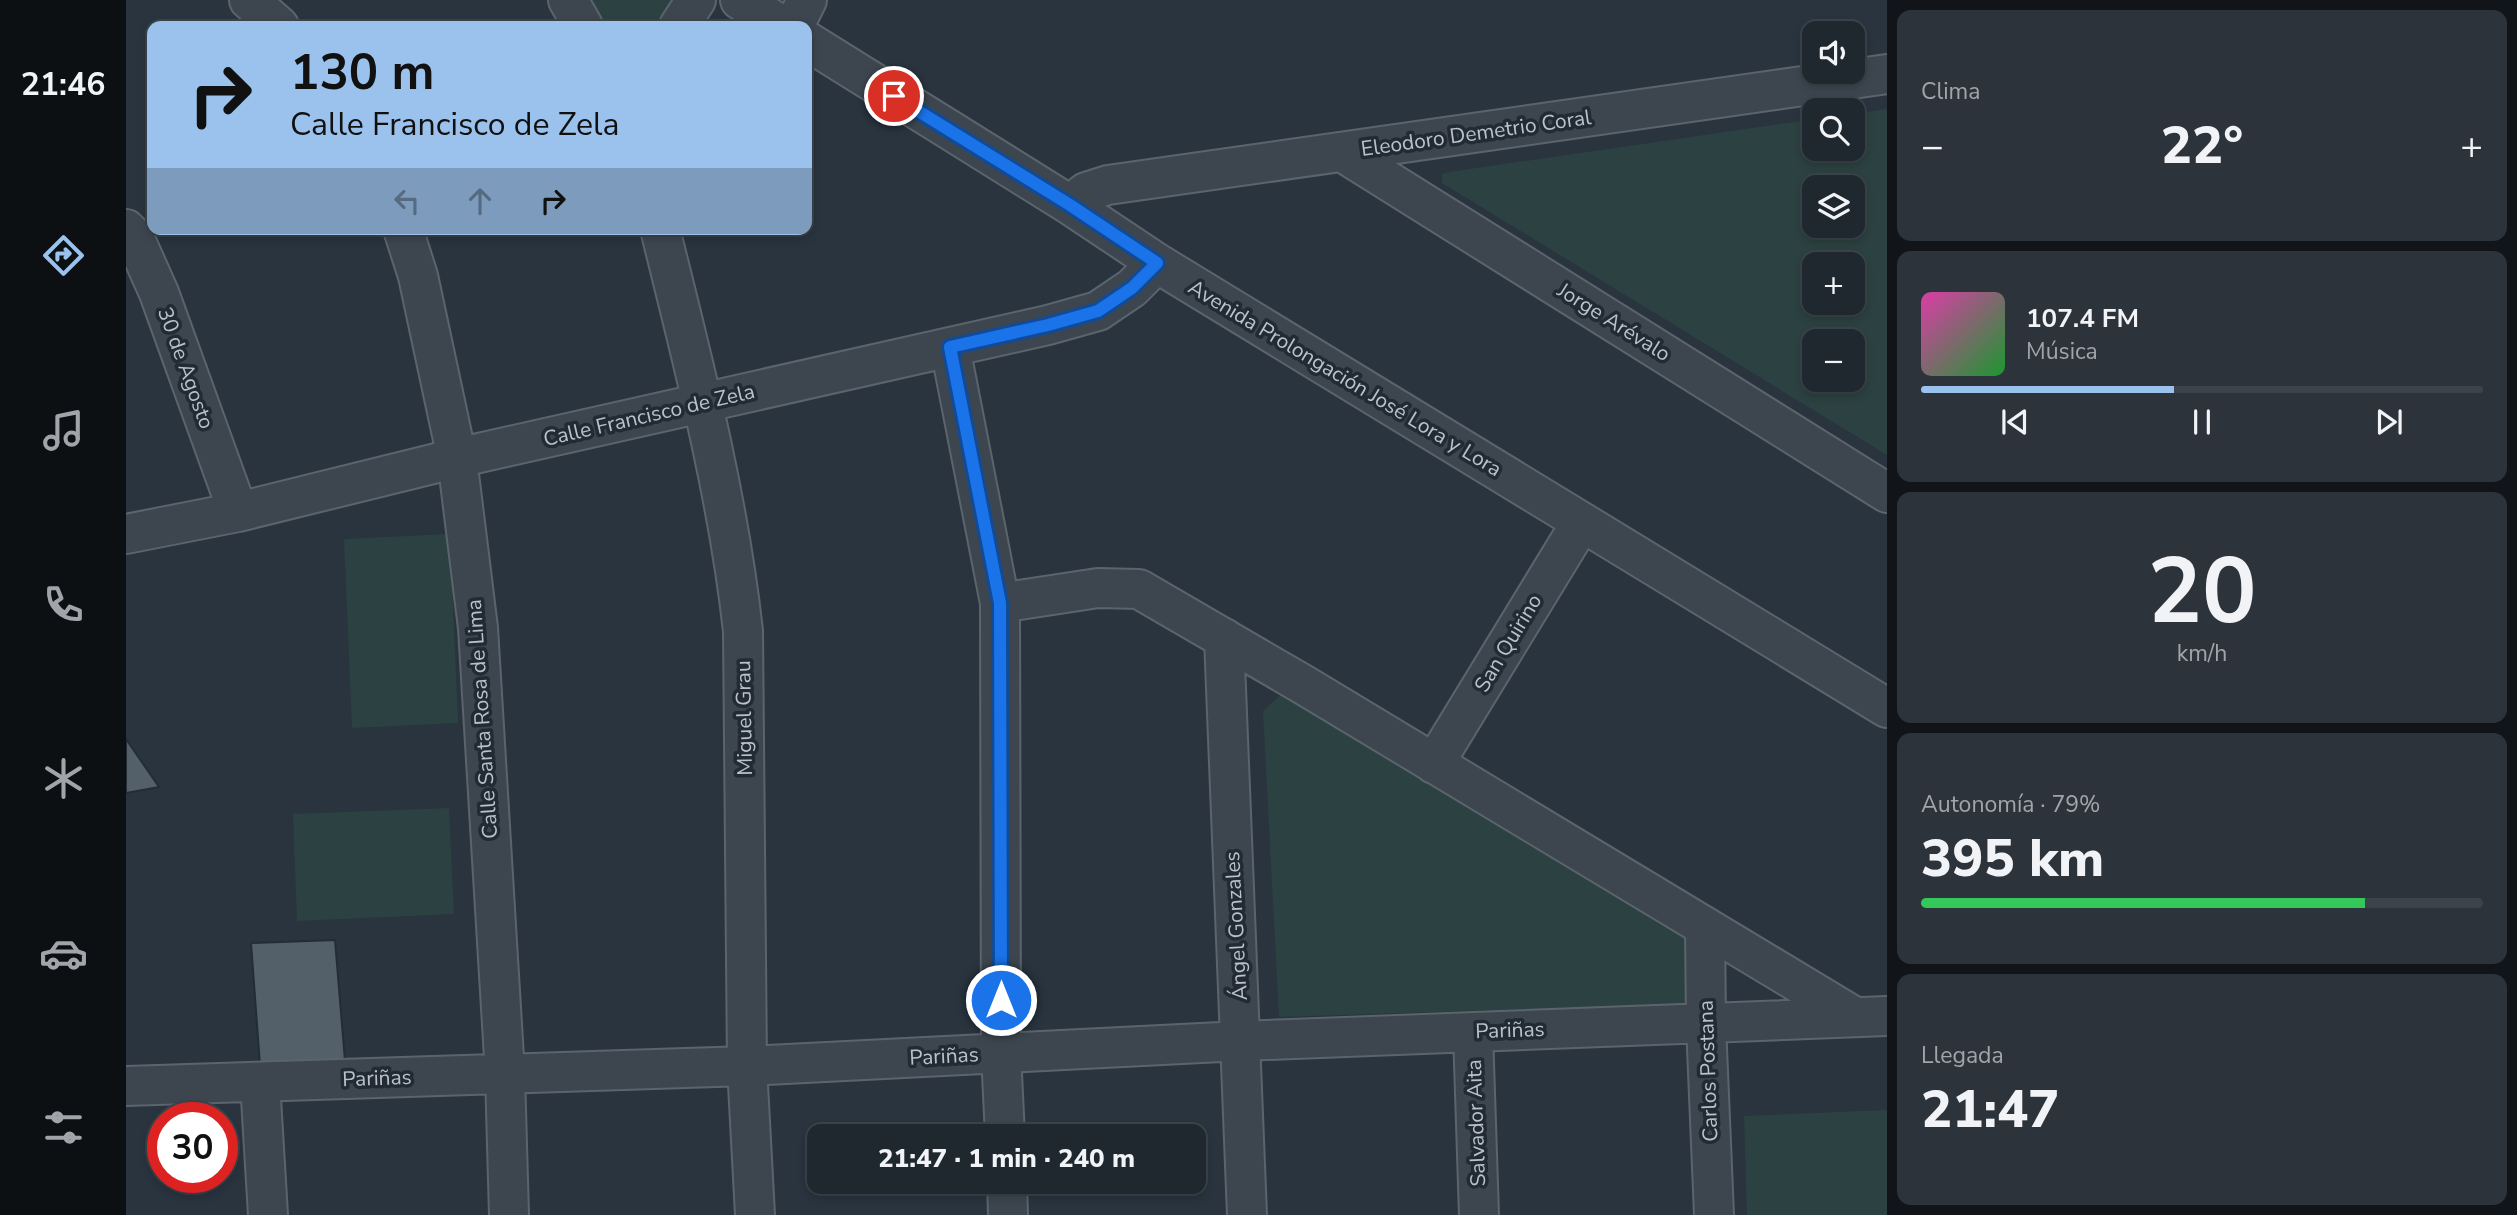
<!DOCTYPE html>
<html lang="es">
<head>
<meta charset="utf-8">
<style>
	:root { --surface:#1f272f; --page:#2c333b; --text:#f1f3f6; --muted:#a1a5aa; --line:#3c444b; --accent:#9bc2ed }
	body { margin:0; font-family:"Nunito Sans",sans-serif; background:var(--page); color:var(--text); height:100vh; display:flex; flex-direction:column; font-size:26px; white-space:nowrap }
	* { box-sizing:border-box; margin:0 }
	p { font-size:23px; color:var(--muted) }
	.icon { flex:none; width:38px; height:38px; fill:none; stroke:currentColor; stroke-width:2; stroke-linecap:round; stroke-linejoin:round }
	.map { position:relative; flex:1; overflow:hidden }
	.sheet { display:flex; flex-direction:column; gap:10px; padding:10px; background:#11151a; width:630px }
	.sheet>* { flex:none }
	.banner { position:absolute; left:21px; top:21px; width:665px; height:214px; border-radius:14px; box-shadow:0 4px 10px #0003,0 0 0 2px var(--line); background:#9bc2ed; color:#111; overflow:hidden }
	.buttons { position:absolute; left:1676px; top:21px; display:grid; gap:14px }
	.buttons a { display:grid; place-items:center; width:63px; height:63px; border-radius:14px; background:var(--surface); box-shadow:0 4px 10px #0003,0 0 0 2px var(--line); font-size:35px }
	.speed { position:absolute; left:21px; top:1102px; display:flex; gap:14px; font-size:35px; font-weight:700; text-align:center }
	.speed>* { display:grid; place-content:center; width:91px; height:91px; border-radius:50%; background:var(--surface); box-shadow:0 4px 10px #0003,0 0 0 2px var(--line); line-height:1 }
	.speed .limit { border:10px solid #d22; background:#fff; color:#111 }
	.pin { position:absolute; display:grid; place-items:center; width:60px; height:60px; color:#fff; margin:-30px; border:4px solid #fff; border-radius:50%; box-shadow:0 2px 7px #0007 }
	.me { position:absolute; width:77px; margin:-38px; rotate:0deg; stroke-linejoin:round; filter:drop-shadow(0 0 5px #0008) }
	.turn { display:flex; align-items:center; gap:24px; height:147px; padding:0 28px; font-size:32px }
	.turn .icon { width:91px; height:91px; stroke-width:2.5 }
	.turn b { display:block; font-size:49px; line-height:60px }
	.lanes { display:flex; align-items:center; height:66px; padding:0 28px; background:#0003; justify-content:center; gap:35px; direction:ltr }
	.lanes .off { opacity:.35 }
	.big { font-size:52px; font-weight:800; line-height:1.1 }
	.sheet .card { flex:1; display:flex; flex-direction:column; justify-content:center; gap:10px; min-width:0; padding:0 24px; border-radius:14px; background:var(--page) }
	.sheet .dial { align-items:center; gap:0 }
	.dial b { font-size:91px; line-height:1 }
	.song { display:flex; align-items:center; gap:21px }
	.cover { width:84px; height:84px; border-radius:10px; background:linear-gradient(135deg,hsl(320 70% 55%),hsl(130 70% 35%)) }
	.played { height:7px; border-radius:4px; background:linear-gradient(90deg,var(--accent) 45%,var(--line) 45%) }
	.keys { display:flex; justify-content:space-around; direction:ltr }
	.heat { display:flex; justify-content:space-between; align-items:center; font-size:38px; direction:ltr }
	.charge { height:10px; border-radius:5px; background:linear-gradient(90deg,#34c759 79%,var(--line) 0) }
	.trip { position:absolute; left:681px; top:1124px; width:399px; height:70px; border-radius:14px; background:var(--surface); box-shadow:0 4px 10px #0003,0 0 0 2px var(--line); font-weight:800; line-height:70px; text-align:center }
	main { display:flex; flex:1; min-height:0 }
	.tabs { display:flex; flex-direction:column; width:126px; justify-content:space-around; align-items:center; background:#0c1013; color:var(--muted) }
	.tabs .icon { width:49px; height:49px }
	.tabs .active { color:var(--accent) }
	.tabs b { font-size:32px; color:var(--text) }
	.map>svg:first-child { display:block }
	.green { fill:#2c4141; fill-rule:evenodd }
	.building { fill:#535f69; stroke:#242d36; stroke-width:2 }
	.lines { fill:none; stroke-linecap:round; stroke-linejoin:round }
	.minor-casing { stroke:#5b646c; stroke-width:42 }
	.minor { stroke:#3d464f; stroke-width:38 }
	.route-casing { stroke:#114b97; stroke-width:18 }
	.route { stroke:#1a73e8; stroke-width:12 }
	.labels { text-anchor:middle; stroke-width:7; stroke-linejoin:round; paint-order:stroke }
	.street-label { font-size:21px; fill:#bac1c9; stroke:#222b34 }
</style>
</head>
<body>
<main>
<nav class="tabs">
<b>21:46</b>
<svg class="icon active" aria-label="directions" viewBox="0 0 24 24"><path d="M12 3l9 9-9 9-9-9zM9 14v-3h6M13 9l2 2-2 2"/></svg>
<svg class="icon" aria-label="music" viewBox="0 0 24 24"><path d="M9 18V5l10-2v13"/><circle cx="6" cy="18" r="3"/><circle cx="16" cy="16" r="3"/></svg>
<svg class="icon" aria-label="phone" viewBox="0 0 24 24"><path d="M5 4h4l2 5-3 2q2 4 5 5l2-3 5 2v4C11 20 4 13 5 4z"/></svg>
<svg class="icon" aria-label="climate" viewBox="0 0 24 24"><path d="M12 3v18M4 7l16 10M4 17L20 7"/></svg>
<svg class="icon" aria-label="car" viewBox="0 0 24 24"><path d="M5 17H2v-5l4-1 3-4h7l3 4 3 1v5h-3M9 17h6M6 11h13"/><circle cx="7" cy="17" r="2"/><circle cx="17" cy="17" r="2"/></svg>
<svg class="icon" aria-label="filters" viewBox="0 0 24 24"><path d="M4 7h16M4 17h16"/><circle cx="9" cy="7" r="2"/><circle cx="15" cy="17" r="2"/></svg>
</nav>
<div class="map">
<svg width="1761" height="1215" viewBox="0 0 1761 1215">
	<rect width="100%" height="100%" fill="#29343f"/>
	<path class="green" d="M 460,0 L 548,0 L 530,26 L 476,26 Z
		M 1761,109 L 1761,455 L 1316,183 L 1316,174 L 1323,172 L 1689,119 L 1689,149 L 1727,149 L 1727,114 ZM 1689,187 L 1727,187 L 1727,226 L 1689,226 ZM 1689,264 L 1727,264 L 1727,303 L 1689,303 ZM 1689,341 L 1727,341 L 1727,380 L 1689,380 Z
		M 324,534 L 332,723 L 226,728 L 218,539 Z
		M 1157,693 L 1574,944 L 1574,1004 L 1153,1017 L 1137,711 Z
		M 323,808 L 328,914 L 171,921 L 167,814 Z
		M 1761,1110 L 1761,1215 L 1621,1215 L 1618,1116 Z"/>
	<path class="building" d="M 0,739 L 33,787 L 0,793 Z
		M 209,940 L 219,1061 L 134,1065 L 125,943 Z"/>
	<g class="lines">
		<defs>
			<path id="minor" d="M 123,0 L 153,26
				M 442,0 L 457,26
				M 614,0 L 657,26
				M 553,26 L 570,0
				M 668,26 L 681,0
				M 681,41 L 944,205 L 1031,263 L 1761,708
				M 1216,152 L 1761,493
				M 944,205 L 960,192 L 982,185 L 1761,74
				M 0,229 L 8,237 L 33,293 L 112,512
				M 277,229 L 292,276 L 331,458 L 352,628 L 379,1074 L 383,1215
				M 534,229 C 567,362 602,495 617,631 L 621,1066 L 629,1215
				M 824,347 L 874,603 L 875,1053 L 879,1136
				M 0,534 L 112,512 L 331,458 L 922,325 L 972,311 L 1006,288 L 1031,263
				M 874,603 L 972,588 L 1013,589 L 1178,685 L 1729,1017
				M 1098,638 L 1121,1215
				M 1308,764 L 1455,523
				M 1579,927 L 1580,1024 L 1588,1215
				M 1347,1032 L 1353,1215
				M 134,1082 L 142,1215
				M 0,1086 L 621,1066 L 1115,1041 L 1761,1016
				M 881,1181 L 882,1215"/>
		</defs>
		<use href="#minor" class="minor-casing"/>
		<use href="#minor" class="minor"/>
	</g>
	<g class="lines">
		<defs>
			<path id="route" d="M 768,96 L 944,205 L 1031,263 L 1006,288 L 972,311 L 922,325 L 824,347 L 874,603 L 875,1000"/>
		</defs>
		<use href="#route" class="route-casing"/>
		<use href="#route" class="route"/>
	</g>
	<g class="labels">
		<g class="street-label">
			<text transform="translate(1350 133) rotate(-8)" y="7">Eleodoro Demetrio Coral</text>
			<text transform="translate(1488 322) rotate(32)" y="7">Jorge Arévalo</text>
			<text transform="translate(60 368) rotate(70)" y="7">30 de Agosto</text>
			<text transform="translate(1219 378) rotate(31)" y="7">Avenida Prolongación José Lora y Lora</text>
			<text transform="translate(523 415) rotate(-13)" y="7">Calle Francisco de Zela</text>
			<text transform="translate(1382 643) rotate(-59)" y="7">San Quirino</text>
			<text transform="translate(618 718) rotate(-91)" y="7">Miguel Grau</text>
			<text transform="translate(356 719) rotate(-94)" y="7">Calle Santa Rosa de Lima</text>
			<text transform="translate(1110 926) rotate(-93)" y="7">Ángel Gonzales</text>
			<text transform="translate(1384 1030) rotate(-2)" y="7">Pariñas</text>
			<text transform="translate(818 1056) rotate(-3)" y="7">Pariñas</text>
			<text transform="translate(1582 1071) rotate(-92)" y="7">Carlos Postana</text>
			<text transform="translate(251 1078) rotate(-2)" y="7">Pariñas</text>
			<text transform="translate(1350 1123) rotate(-92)" y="7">Salvador Aita</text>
		</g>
	</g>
</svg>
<div class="buttons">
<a><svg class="icon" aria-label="sound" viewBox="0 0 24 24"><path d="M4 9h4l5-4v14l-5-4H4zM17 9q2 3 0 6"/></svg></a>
<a><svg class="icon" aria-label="search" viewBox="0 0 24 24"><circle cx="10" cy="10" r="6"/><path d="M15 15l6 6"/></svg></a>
<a><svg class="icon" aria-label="layers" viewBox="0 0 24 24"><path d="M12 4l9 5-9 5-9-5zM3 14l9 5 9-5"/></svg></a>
<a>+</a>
<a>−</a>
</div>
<div class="speed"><div class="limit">30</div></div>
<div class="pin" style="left:768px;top:96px;background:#d93025"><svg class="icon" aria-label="arrive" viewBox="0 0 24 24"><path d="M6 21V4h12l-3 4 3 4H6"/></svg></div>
<svg class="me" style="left:875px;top:1000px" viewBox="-20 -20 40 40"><circle r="17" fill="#1a73e8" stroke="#fff" stroke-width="3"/><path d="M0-11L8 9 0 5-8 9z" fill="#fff"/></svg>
<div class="trip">21:47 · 1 min · 240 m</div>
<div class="banner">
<div class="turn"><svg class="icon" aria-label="right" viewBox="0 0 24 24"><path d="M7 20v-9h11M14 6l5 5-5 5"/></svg><div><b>130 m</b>Calle Francisco de Zela</div></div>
<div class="lanes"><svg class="icon off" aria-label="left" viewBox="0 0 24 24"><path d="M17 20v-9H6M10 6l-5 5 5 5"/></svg><svg class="icon off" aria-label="ahead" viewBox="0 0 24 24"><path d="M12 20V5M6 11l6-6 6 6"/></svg><svg class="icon" aria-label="right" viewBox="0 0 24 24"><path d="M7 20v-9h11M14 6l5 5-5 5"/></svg></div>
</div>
</div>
<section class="sheet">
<div class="card"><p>Clima</p>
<div class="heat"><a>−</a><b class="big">22°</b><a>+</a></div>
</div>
<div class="card">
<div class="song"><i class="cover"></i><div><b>107.4 FM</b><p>Música</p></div></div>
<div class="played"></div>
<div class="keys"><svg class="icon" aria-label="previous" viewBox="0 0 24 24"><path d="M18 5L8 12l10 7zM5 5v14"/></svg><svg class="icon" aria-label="pause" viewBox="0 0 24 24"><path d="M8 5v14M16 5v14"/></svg><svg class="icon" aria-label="next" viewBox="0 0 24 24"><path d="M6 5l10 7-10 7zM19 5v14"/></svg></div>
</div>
<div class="card dial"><b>20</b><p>km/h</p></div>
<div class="card"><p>Autonomía · 79%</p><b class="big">395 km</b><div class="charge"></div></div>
<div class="card"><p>Llegada</p><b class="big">21:47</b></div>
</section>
</main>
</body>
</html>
